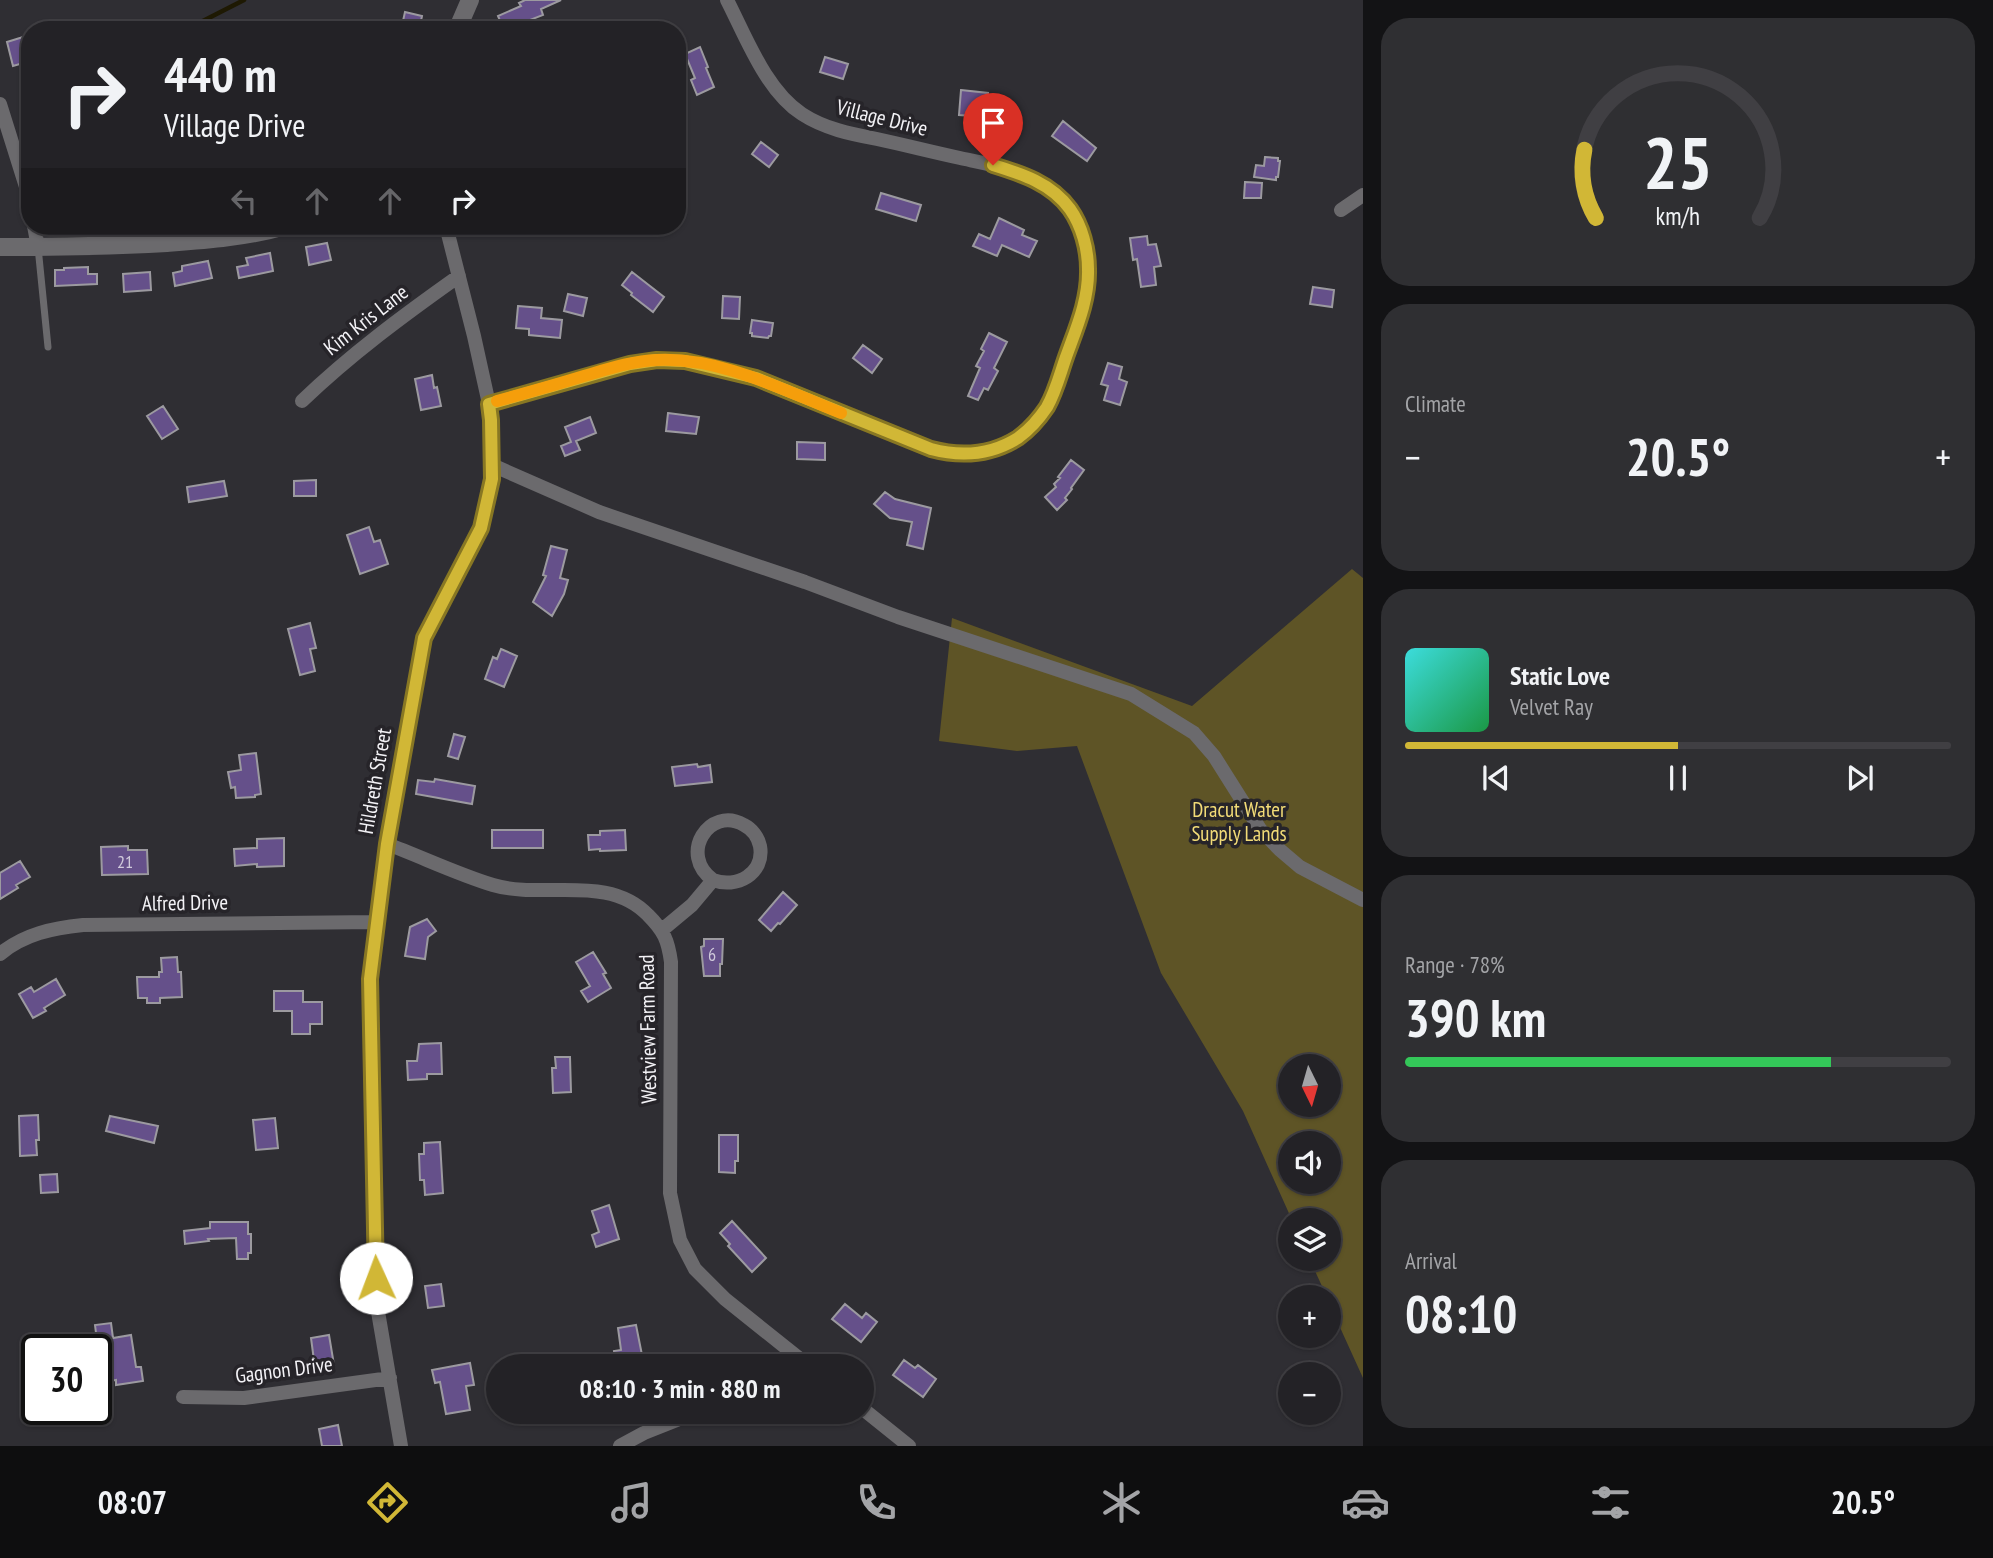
<!DOCTYPE html>
<html lang="en">
<head>
<meta charset="utf-8">
<style>
	:root { --surface:#232226; --page:#2f2f32; --text:#f1f3f6; --muted:#a3a4a7; --line:#403f43; --accent:#d1b736 }
	body { margin:0; font-family:"PT Sans Narrow",sans-serif; background:var(--page); color:var(--text); height:100vh; display:flex; flex-direction:column; font-size:26px; white-space:nowrap }
	* { box-sizing:border-box; margin:0 }
	p { font-size:23px; color:var(--muted) }
	.icon { flex:none; width:38px; height:38px; fill:none; stroke:currentColor; stroke-width:2; stroke-linecap:round; stroke-linejoin:round }
	.map { position:relative; flex:1; overflow:hidden }
	.details { display:flex; flex-direction:column; gap:18px; padding:18px; background:#131315; width:630px }
	.details>* { flex:none }
	.hud { position:absolute; left:21px; top:21px; width:665px; height:214px; border-radius:28px; box-shadow:0 2px 5px #0004,0 0 0 2px var(--line); background:#232226; color:var(--text); overflow:hidden }
	.needle { width:46px; rotate:175deg }
	.controls { position:absolute; left:1278px; top:1054px; display:grid; gap:14px }
	.controls a { display:grid; place-items:center; width:63px; height:63px; border-radius:50%; background:var(--surface); box-shadow:0 2px 5px #0004,0 0 0 2px var(--line); font-size:35px }
	.speed { position:absolute; left:21px; top:1334px; display:flex; gap:14px; font-size:35px; font-weight:700; text-align:center }
	.speed>* { display:grid; place-content:center; width:91px; height:91px; border-radius:50%; background:var(--surface); box-shadow:0 2px 5px #0004,0 0 0 2px var(--line); line-height:1 }
	.speed .limit { border:4px solid #111; border-radius:10px; background:#fff; color:#111 }
	.pin { position:absolute; display:grid; place-items:center; width:60px; height:60px; color:#fff; margin:-72px -30px; border-radius:50% 50% 50% 0; rotate:-45deg; box-shadow:0 0 7px #0007 }
	.pin .icon { rotate:45deg }
	.me { position:absolute; width:77px; margin:-38px; rotate:358deg; stroke-linejoin:round; filter:drop-shadow(0 0 5px #0008) }
	.turn { display:flex; align-items:center; gap:24px; height:147px; padding:0 28px; font-size:32px }
	.turn .icon { width:91px; height:91px; stroke-width:2.5 }
	.turn b { display:block; font-size:49px; line-height:60px }
	.lanes { display:flex; align-items:center; height:66px; padding:0 28px; background:#0003; justify-content:center; gap:35px; direction:ltr }
	.lanes .off { opacity:.35 }
	.big { font-size:52px; font-weight:700; line-height:1.1 }
	.details .widget { flex:1; display:flex; flex-direction:column; justify-content:center; gap:10px; min-width:0; padding:0 24px; border-radius:28px; background:var(--page) }
	.details .dial { align-items:center; gap:0 }
	.dial svg { height:182px; overflow:visible; fill:none; stroke:var(--line); stroke-width:7; stroke-linecap:round; text-anchor:middle }
	.dial text { fill:var(--text); stroke:none }
	.song { display:flex; align-items:center; gap:21px }
	.cover { width:84px; height:84px; border-radius:10px; background:linear-gradient(135deg,hsl(180 70% 55%),hsl(140 70% 35%)) }
	.played { height:7px; border-radius:4px; background:linear-gradient(90deg,var(--accent) 50%,var(--line) 50%) }
	.keys { display:flex; justify-content:space-around; direction:ltr }
	.heat { display:flex; justify-content:space-between; align-items:center; font-size:38px; direction:ltr }
	.charge { height:10px; border-radius:5px; background:linear-gradient(90deg,#34c759 78%,var(--line) 0) }
	.trip { position:absolute; left:486px; top:1354px; width:388px; height:70px; border-radius:35px; background:var(--surface); box-shadow:0 2px 5px #0004,0 0 0 2px var(--line); font-weight:700; line-height:70px; text-align:center }
	.menu { display:flex; height:112px; justify-content:space-around; align-items:center; background:#0e0e0f; color:var(--muted) }
	.menu .icon { width:49px; height:49px }
	.menu .selected { color:var(--accent) }
	.menu b { font-size:32px; color:var(--text) }
	main { display:flex; flex:1; min-height:0 }
	.map>svg:first-child { display:block }
	.green { fill:#5e5426; fill-rule:evenodd }
	.lines { fill:none; stroke-linecap:round; stroke-linejoin:round }
	.stream { stroke:#1e1903; stroke-width:4.5 }
	.building { fill:#65508a; stroke:#9c9aa0; stroke-width:2 }
	.service { stroke:#6b6a6d; stroke-width:7 }
	.minor { stroke:#6b6a6d; stroke-width:14 }
	.tertiary { stroke:#6b6a6d; stroke-width:18 }
	.route-casing { stroke:#887723; stroke-width:18 }
	.route { stroke:#d1b736; stroke-width:12 }
	.slow { stroke:#f59e0b; stroke-width:12 }
	.labels { text-anchor:middle; stroke-width:7; stroke-linejoin:round; paint-order:stroke }
	.number-label { font-size:18px; fill:#d0cadb }
	.street-label { font-size:21px; fill:#f3f2f6; stroke:#262429 }
	.park-label { font-size:21px; fill:#f2db77; stroke:#262429 }
</style>
</head>
<body>
<main>
<div class="map">
<svg width="1363" height="1446" viewBox="0 0 1363 1446">
	<rect width="100%" height="100%" fill="#2f2e33"/>
	<path class="green" d="M 1352,569 L 1363,578 L 1363,1378 L 1328,1301 L 1328,1297 L 1327,1297 L 1309,1258 L 1328,1258 L 1328,1220 L 1292,1220 L 1243,1111 L 1161,973 L 1077,746 L 1017,751 L 939,741 L 952,618 L 1192,706 ZM 1290,1066 L 1328,1066 L 1328,1104 L 1290,1104 ZM 1290,1143 L 1328,1143 L 1328,1181 L 1290,1181 Z"/>
	<g class="lines">
		<path class="stream" d="M 195,25 L 244,0"/>
	</g>
	<path class="building" d="M 525,0 L 561,0 L 541,9 L 543,15 L 504,30 L 498,16 L 521,6 L 519,3 Z
		M 405,12 L 422,16 L 419,30 L 401,30 Z
		M 23,37 L 30,61 L 13,66 L 7,42 Z
		M 700,47 L 708,67 L 706,68 L 714,87 L 697,95 L 691,80 L 695,78 L 685,54 Z
		M 825,57 L 848,64 L 843,79 L 820,72 Z
		M 961,90 L 988,93 L 986,117 L 959,115 Z
		M 1063,121 L 1096,148 L 1087,161 L 1052,136 Z
		M 761,142 L 778,155 L 769,167 L 752,154 Z
		M 1265,157 L 1278,158 L 1278,161 L 1280,161 L 1278,177 L 1276,177 L 1276,180 L 1254,177 L 1256,165 L 1264,166 Z
		M 1245,182 L 1262,183 L 1261,198 L 1244,198 Z
		M 881,193 L 921,205 L 916,221 L 876,209 Z
		M 999,218 L 1024,230 L 1022,235 L 1037,241 L 1029,257 L 1002,245 L 997,256 L 973,246 L 979,234 L 990,239 Z
		M 1147,236 L 1148,245 L 1156,244 L 1161,266 L 1154,267 L 1156,285 L 1141,287 L 1137,259 L 1133,260 L 1130,238 Z
		M 327,243 L 331,260 L 309,265 L 306,247 Z
		M 270,253 L 273,271 L 239,278 L 237,267 L 248,265 L 246,258 Z
		M 208,261 L 212,278 L 175,286 L 173,273 L 182,271 L 182,266 Z
		M 88,267 L 88,274 L 97,274 L 97,284 L 55,286 L 55,270 L 64,270 L 64,268 Z
		M 150,272 L 151,290 L 124,292 L 123,274 Z
		M 632,272 L 664,297 L 653,312 L 631,295 L 632,293 L 622,285 Z
		M 1313,287 L 1334,290 L 1332,307 L 1310,304 Z
		M 568,294 L 587,298 L 583,316 L 564,311 Z
		M 723,296 L 740,297 L 739,319 L 722,318 Z
		M 518,306 L 542,308 L 541,318 L 562,320 L 560,338 L 529,335 L 529,329 L 516,328 Z
		M 752,320 L 773,323 L 771,336 L 769,336 L 768,338 L 752,336 L 752,333 L 750,333 Z
		M 989,333 L 1007,342 L 994,368 L 998,371 L 988,390 L 984,388 L 978,400 L 968,396 L 980,368 L 976,366 L 984,351 L 981,349 Z
		M 863,345 L 882,359 L 872,373 L 853,358 Z
		M 1108,363 L 1122,367 L 1119,379 L 1127,382 L 1120,405 L 1104,400 L 1108,386 L 1101,384 Z
		M 432,375 L 434,388 L 437,387 L 441,406 L 421,410 L 415,379 Z
		M 163,406 L 178,429 L 162,439 L 147,416 Z
		M 668,413 L 699,417 L 696,434 L 666,431 Z
		M 590,417 L 596,433 L 576,441 L 580,450 L 565,456 L 561,446 L 571,442 L 565,427 Z
		M 797,442 L 825,443 L 825,460 L 797,459 Z
		M 1071,460 L 1084,470 L 1071,488 L 1072,489 L 1065,498 L 1067,500 L 1057,510 L 1045,497 L 1056,487 L 1054,484 L 1060,478 L 1058,477 Z
		M 316,480 L 316,496 L 294,496 L 294,481 Z
		M 224,481 L 227,496 L 189,502 L 187,487 Z
		M 885,492 L 895,499 L 931,508 L 923,549 L 907,545 L 912,522 L 890,518 L 874,504 Z
		M 369,527 L 374,542 L 380,540 L 388,564 L 360,574 L 347,535 Z
		M 551,546 L 567,550 L 560,578 L 568,580 L 564,594 L 552,616 L 533,602 L 546,576 L 543,575 Z
		M 310,623 L 316,648 L 310,649 L 315,671 L 300,675 L 288,629 Z
		M 501,649 L 517,656 L 504,687 L 485,679 L 493,657 L 497,659 Z
		M 454,734 L 465,737 L 458,759 L 448,756 Z
		M 256,753 L 261,794 L 255,795 L 255,797 L 236,798 L 235,787 L 231,788 L 228,772 L 241,770 L 239,755 Z
		M 697,764 L 698,767 L 710,765 L 712,782 L 675,786 L 672,767 Z
		M 435,779 L 475,786 L 472,804 L 416,794 L 418,780 L 434,782 Z
		M 492,830 L 543,830 L 543,848 L 492,848 Z
		M 625,830 L 626,850 L 600,851 L 600,849 L 589,850 L 588,835 L 600,835 L 600,831 Z
		M 284,838 L 284,866 L 257,867 L 257,864 L 235,866 L 234,849 L 257,848 L 257,839 Z
		M 128,846 L 128,850 L 147,850 L 148,874 L 102,875 L 101,847 Z
		M 20,861 L 30,877 L 16,885 L 18,888 L 0,899 L 0,873 Z
		M 783,892 L 797,905 L 780,924 L 778,923 L 771,931 L 759,920 Z
		M 427,919 L 436,931 L 428,937 L 425,959 L 405,956 L 410,927 Z
		M 704,939 L 723,939 L 722,964 L 720,964 L 720,976 L 704,976 L 701,947 L 704,946 Z
		M 593,952 L 606,973 L 603,974 L 611,988 L 588,1002 L 581,991 L 590,986 L 576,962 Z
		M 177,957 L 178,972 L 181,972 L 182,997 L 160,998 L 160,1003 L 147,1003 L 147,998 L 138,998 L 137,977 L 159,977 L 159,972 L 162,972 L 161,958 Z
		M 56,979 L 65,995 L 44,1008 L 46,1011 L 33,1018 L 19,994 L 31,987 L 34,992 Z
		M 274,991 L 303,991 L 303,1002 L 322,1002 L 322,1024 L 310,1024 L 310,1034 L 292,1034 L 292,1011 L 274,1011 Z
		M 441,1043 L 442,1074 L 427,1074 L 427,1079 L 408,1080 L 407,1061 L 417,1061 L 419,1044 Z
		M 555,1057 L 570,1057 L 571,1092 L 553,1093 L 552,1068 L 556,1068 Z
		M 38,1115 L 39,1140 L 36,1140 L 37,1155 L 20,1156 L 19,1116 Z
		M 110,1116 L 158,1126 L 154,1143 L 106,1131 Z
		M 275,1118 L 278,1148 L 256,1150 L 253,1120 Z
		M 719,1135 L 738,1135 L 738,1161 L 735,1161 L 735,1173 L 719,1172 Z
		M 440,1142 L 443,1193 L 425,1195 L 424,1180 L 420,1180 L 419,1154 L 424,1154 L 424,1143 Z
		M 57,1174 L 58,1192 L 41,1193 L 40,1175 Z
		M 609,1205 L 619,1239 L 596,1247 L 592,1235 L 599,1232 L 592,1211 Z
		M 732,1221 L 766,1258 L 752,1272 L 728,1246 L 730,1244 L 720,1233 Z
		M 210,1222 L 248,1222 L 248,1234 L 251,1234 L 251,1253 L 248,1253 L 248,1259 L 237,1259 L 236,1238 L 208,1239 L 209,1241 L 185,1244 L 184,1231 L 210,1228 Z
		M 441,1284 L 444,1306 L 428,1308 L 425,1286 Z
		M 845,1304 L 862,1318 L 866,1313 L 877,1322 L 861,1342 L 832,1319 Z
		M 111,1323 L 113,1338 L 131,1335 L 136,1367 L 141,1367 L 143,1381 L 116,1385 L 116,1380 L 103,1382 L 102,1373 L 96,1374 L 96,1349 L 35,1349 L 35,1343 L 96,1333 L 95,1325 Z
		M 636,1325 L 642,1355 L 640,1356 L 640,1360 L 616,1363 L 614,1351 L 621,1350 L 618,1328 Z
		M 329,1335 L 334,1365 L 315,1368 L 311,1338 Z
		M 904,1360 L 915,1368 L 918,1365 L 936,1379 L 923,1397 L 893,1375 Z
		M 470,1363 L 474,1385 L 466,1386 L 470,1410 L 446,1414 L 440,1382 L 435,1383 L 432,1370 Z
		M 338,1425 L 342,1446 L 322,1446 L 319,1429 Z"/>
	<g class="lines">
		<path class="service" d="M 38,247 L 48,347"/>
		<path class="minor" d="M 0,104 L 26,187 L 30,205
			M 1341,210 L 1363,195
			M 34,226 L 38,247
			M 302,401 C 351,354 404,315 459,276
			M 489,404 L 630,364 L 657,360 L 685,361 L 756,378 L 931,449 C 967,459 1006,453 1033,424 C 1053,403 1060,375 1069,348 C 1074,333 1080,318 1084,303 C 1093,260 1085,211 1045,185 C 1020,169 988,164 960,158 C 932,152 905,145 877,139 C 851,134 825,129 802,114 C 766,91 746,37 727,0
			M 492,465 L 599,512 L 805,582 L 898,617 L 1131,694 L 1194,733 L 1214,756 L 1260,829 L 1280,850 L 1300,867 L 1363,900
			M 387,844 C 422,857 457,874 493,885 C 543,900 608,873 648,915 C 664,931 668,940 671,962 L 670,1193 L 680,1240 L 695,1269 L 725,1299 L 810,1367
			M 662,930 L 692,905 L 713,880 C 678,855 709,805 744,825 C 752,829 758,837 760,846 C 765,874 736,889 713,880
			M 0,954 C 24,934 53,928 83,925 L 377,922
			M 183,1397 L 244,1398 L 390,1378
			M 863,1409 L 909,1446
			M 401,1446 L 376,1300 L 370,979 L 387,844 L 424,638 L 481,528 L 492,479 L 491,420 L 489,404 L 474,336 L 446,226
			M 620,1446 L 644,1433 L 697,1412"/>
		<path class="tertiary" d="M 457,30 L 470,0
			M 0,247 C 56,247 112,246 167,243 C 206,240 247,237 285,226"/>
	</g>
	<g class="lines">
		<defs>
			<path id="route" d="M 376,1278 L 370,979 L 387,844 L 424,638 L 481,528 L 492,479 L 491,420 L 489,404 L 630,364 L 657,360 L 685,361 L 756,378 L 931,449 C 961,457 991,455 1018,438 C 1029,430 1039,419 1047,407 C 1056,391 1060,374 1066,357 C 1076,329 1089,300 1088,269 C 1088,249 1082,226 1070,209 C 1051,183 1022,174 993,165"/>
		</defs>
		<use href="#route" class="route-casing"/>
		<use href="#route" class="route"/>
		<path class="slow" d="M 497,401 C 526,393 555,385 584,376 C 608,369 632,361 657,360 C 721,357 783,390 841,413"/>
	</g>
	<g class="labels">
		<g class="number-label">
			<text x="125" y="868">21</text>
			<text x="712" y="961">6</text>
		</g>
		<g class="street-label">
			<text transform="translate(882 118) rotate(14)" y="7">Village Drive</text>
			<text transform="translate(366 320) rotate(-38)" y="7">Kim Kris Lane</text>
			<text transform="translate(375 781) rotate(-80)" y="7">Hildreth Street</text>
			<text transform="translate(185 903) rotate(-1)" y="7">Alfred Drive</text>
			<text transform="translate(648 1029) rotate(-91)" y="7">Westview Farm Road</text>
			<text transform="translate(284 1370) rotate(-7)" y="7">Gagnon Drive</text>
		</g>
		<g class="park-label">
			<text x="1239" y="817">Dracut Water<tspan x="1239" dy="24">Supply Lands</tspan></text>
		</g>
	</g>
</svg>
<div class="controls">
<a><svg class="needle" viewBox="-14 -14 28 28"><path d="M0-13l5 13h-10z" fill="#e53935"/><path d="M0 13l5-13h-10z" fill="#a3a4a7"/></svg></a>
<a><svg class="icon" aria-label="sound" viewBox="0 0 24 24"><path d="M4 9h4l5-4v14l-5-4H4zM17 9q2 3 0 6"/></svg></a>
<a><svg class="icon" aria-label="layers" viewBox="0 0 24 24"><path d="M12 4l9 5-9 5-9-5zM3 14l9 5 9-5"/></svg></a>
<a>+</a>
<a>−</a>
</div>
<div class="speed"><div class="limit">30</div></div>
<div class="pin" style="left:993px;top:165px;background:#d93025"><svg class="icon" aria-label="arrive" viewBox="0 0 24 24"><path d="M6 21V4h12l-3 4 3 4H6"/></svg></div>
<svg class="me" style="left:376px;top:1278px" viewBox="-20 -20 40 40"><circle r="19" fill="#fff"/><path d="M0-13L10 11 0 6-10 11z" fill="#d1b736"/></svg>
<div class="trip">08:10 · 3 min · 880 m</div>
<div class="hud">
<div class="turn"><svg class="icon" aria-label="right" viewBox="0 0 24 24"><path d="M7 20v-9h11M14 6l5 5-5 5"/></svg><div><b>440 m</b>Village Drive</div></div>
<div class="lanes"><svg class="icon off" aria-label="left" viewBox="0 0 24 24"><path d="M17 20v-9H6M10 6l-5 5 5 5"/></svg><svg class="icon off" aria-label="ahead" viewBox="0 0 24 24"><path d="M12 20V5M6 11l6-6 6 6"/></svg><svg class="icon off" aria-label="ahead" viewBox="0 0 24 24"><path d="M12 20V5M6 11l6-6 6 6"/></svg><svg class="icon" aria-label="right" viewBox="0 0 24 24"><path d="M7 20v-9h11M14 6l5 5-5 5"/></svg></div>
</div>
</div>
<section class="details">
<div class="widget dial"><svg viewBox="0 0 100 80">
<path d="M14 69A42 42 0 1 1 86 69"/>
<path d="M14 69A42 42 0 0 1 9 39" stroke="#d1b736"/>
<text x="50" y="56" font-size="32" font-weight="700">25</text>
<text x="50" y="72" font-size="11">km/h</text>
</svg></div>
<div class="widget"><p>Climate</p>
<div class="heat"><a>−</a><b class="big">20.5°</b><a>+</a></div>
</div>
<div class="widget">
<div class="song"><i class="cover"></i><div><b>Static Love</b><p>Velvet Ray</p></div></div>
<div class="played"></div>
<div class="keys"><svg class="icon" aria-label="previous" viewBox="0 0 24 24"><path d="M18 5L8 12l10 7zM5 5v14"/></svg><svg class="icon" aria-label="pause" viewBox="0 0 24 24"><path d="M8 5v14M16 5v14"/></svg><svg class="icon" aria-label="next" viewBox="0 0 24 24"><path d="M6 5l10 7-10 7zM19 5v14"/></svg></div>
</div>
<div class="widget"><p>Range · 78%</p><b class="big">390 km</b><div class="charge"></div></div>
<div class="widget"><p>Arrival</p><b class="big">08:10</b></div>
</section>
</main>
<nav class="menu">
<b>08:07</b>
<svg class="icon selected" aria-label="directions" viewBox="0 0 24 24"><path d="M12 3l9 9-9 9-9-9zM9 14v-3h6M13 9l2 2-2 2"/></svg>
<svg class="icon" aria-label="music" viewBox="0 0 24 24"><path d="M9 18V5l10-2v13"/><circle cx="6" cy="18" r="3"/><circle cx="16" cy="16" r="3"/></svg>
<svg class="icon" aria-label="phone" viewBox="0 0 24 24"><path d="M5 4h4l2 5-3 2q2 4 5 5l2-3 5 2v4C11 20 4 13 5 4z"/></svg>
<svg class="icon" aria-label="climate" viewBox="0 0 24 24"><path d="M12 3v18M4 7l16 10M4 17L20 7"/></svg>
<svg class="icon" aria-label="car" viewBox="0 0 24 24"><path d="M5 17H2v-5l4-1 3-4h7l3 4 3 1v5h-3M9 17h6M6 11h13"/><circle cx="7" cy="17" r="2"/><circle cx="17" cy="17" r="2"/></svg>
<svg class="icon" aria-label="filters" viewBox="0 0 24 24"><path d="M4 7h16M4 17h16"/><circle cx="9" cy="7" r="2"/><circle cx="15" cy="17" r="2"/></svg>
<b>20.5°</b>
</nav>
</body>
</html>
